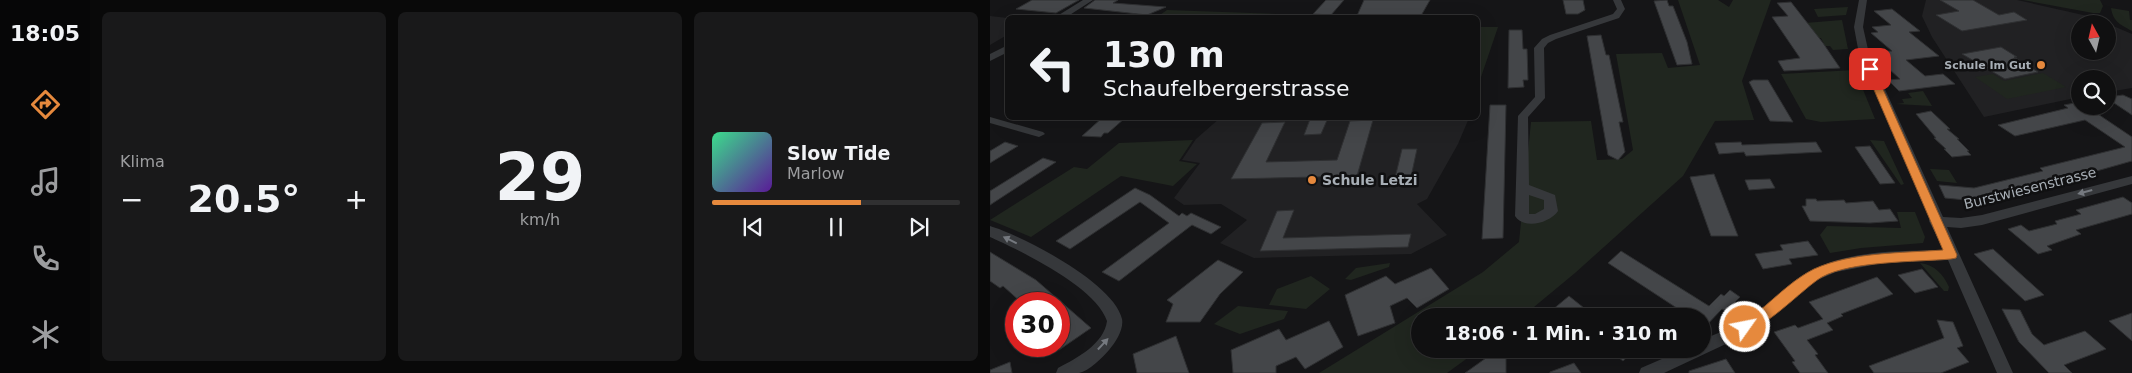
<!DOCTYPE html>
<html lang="de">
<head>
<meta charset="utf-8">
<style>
	:root { --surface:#101011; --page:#19191a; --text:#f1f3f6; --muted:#9c9d9f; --line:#303031; --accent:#e6893d }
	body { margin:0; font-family:"DejaVu Sans",sans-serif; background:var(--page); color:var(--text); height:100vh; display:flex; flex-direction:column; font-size:19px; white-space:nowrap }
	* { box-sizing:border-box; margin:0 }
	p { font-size:16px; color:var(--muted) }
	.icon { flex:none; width:28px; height:28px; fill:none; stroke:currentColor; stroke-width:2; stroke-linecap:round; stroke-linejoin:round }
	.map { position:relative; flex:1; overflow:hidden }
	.panel { display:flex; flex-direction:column; gap:12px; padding:12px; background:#090909; width:900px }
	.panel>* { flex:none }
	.guide { position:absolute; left:15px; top:15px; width:475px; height:105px; border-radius:8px; box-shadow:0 5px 20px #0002,0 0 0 1px var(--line); background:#101011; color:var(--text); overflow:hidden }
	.needle { width:32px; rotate:352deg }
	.buttons { position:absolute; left:1081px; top:15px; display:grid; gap:10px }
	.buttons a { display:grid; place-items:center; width:45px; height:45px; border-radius:50%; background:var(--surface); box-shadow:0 5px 20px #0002,0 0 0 1px var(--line); font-size:25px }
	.speed { position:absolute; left:15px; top:292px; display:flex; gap:10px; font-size:25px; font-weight:700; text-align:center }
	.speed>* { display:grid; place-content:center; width:65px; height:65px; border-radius:50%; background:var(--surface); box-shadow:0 5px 20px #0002,0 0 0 1px var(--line); line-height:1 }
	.speed .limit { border:8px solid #d22; background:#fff; color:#111 }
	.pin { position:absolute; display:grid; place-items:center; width:42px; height:42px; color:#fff; margin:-21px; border-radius:10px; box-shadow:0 2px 8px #0006 }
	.me { position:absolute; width:55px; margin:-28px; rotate:57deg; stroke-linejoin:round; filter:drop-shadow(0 0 4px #0008) }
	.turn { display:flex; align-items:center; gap:18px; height:105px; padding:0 15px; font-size:22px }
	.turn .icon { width:65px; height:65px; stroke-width:2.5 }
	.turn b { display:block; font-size:35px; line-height:42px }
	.big { font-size:38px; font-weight:600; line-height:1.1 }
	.panel .widget { flex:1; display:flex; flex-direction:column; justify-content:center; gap:8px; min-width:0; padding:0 18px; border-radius:8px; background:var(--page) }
	.panel .dial { align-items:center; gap:0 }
	.dial b { font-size:65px; line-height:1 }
	.song { display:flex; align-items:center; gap:15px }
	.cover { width:60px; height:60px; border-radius:8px; background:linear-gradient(135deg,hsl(150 70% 55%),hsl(270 70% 35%)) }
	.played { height:5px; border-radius:2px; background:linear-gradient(90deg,var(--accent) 60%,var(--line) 60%) }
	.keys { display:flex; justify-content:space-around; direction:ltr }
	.heat { display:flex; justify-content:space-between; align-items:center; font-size:28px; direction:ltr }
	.panel .tiles { flex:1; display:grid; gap:12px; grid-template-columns:repeat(3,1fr) }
	.trip { position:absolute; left:421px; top:308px; width:300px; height:50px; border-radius:25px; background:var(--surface); box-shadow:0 5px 20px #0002,0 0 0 1px var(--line); font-weight:600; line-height:50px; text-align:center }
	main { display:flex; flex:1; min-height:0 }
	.tabs { display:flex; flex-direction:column; width:90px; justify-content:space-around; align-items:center; background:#060607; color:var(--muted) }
	.tabs .icon { width:35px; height:35px }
	.tabs .active { color:var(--accent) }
	.tabs b { font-size:22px; color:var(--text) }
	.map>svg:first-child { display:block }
	.built { fill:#212123; fill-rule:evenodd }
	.green { fill:#20261f }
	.building { fill:#444649; stroke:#2f3032 }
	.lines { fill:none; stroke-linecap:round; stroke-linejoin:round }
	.minor { fill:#36383b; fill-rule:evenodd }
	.oneway { fill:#75797f }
	.route { fill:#e6893d; stroke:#965928 }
	.poi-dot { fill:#e6893d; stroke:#101011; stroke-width:2 }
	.labels { text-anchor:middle; stroke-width:5; stroke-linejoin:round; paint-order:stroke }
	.far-poi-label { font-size:11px; font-weight:bold; fill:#a8afb6; stroke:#101011; text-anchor:end }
	.poi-label { font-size:14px; font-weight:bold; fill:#a8afb6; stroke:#101011; text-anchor:start }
	.street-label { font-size:14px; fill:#a8afb6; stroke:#101011 }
</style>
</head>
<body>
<main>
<nav class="tabs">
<b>18:05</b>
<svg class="icon active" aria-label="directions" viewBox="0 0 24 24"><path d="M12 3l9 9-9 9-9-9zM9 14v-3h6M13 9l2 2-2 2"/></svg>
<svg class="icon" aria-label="music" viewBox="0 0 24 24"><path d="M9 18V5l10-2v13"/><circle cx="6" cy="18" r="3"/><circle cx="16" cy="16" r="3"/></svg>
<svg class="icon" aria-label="phone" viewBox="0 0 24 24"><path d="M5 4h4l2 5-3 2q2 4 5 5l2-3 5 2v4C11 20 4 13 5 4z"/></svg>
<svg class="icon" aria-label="climate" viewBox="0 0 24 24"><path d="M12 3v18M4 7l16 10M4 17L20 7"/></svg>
</nav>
<section class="panel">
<div class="tiles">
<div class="widget"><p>Klima</p>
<div class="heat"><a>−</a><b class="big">20.5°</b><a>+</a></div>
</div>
<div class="widget dial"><b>29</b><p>km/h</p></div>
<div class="widget">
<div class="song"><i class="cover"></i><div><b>Slow Tide</b><p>Marlow</p></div></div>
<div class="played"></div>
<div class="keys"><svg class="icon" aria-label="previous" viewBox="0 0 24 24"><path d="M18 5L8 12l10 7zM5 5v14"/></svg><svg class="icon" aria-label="pause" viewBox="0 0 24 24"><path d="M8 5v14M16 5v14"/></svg><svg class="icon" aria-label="next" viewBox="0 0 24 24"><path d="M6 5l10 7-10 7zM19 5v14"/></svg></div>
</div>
</div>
</section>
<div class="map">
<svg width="1142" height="373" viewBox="0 0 1142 373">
	<rect width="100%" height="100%" fill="#151517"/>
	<path class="built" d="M 936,0 L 1027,0 L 1102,17 L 1142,34 L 1142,88 L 1118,92 L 1118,79 L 1090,79 L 1090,97 L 994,117 L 942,37 L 932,16 ZM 1090,24 L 1118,24 L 1118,51 L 1090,51 Z
		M 0,16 L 18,18 L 17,35 L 0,45 Z
		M 230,118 L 479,118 L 468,144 L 437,199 L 427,204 L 457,235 L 421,254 L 264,258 L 230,243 L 257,220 L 231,204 L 194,205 L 184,198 L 210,163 L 192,160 L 206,139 Z"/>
	<path class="green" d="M 688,0 L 728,0 L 739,7 L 743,0 L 781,0 L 752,81 L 764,120 L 725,121 L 693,176 L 585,273 L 533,316 L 430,316 L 430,349 L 490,349 L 457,373 L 329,373 L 493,272 L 529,242 L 541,122 L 601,121 L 607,160 L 632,159 L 643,150 L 626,54 L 672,53 L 678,68 L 710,65 Z
		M 1033,0 L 1110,0 L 1113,6 L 1110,13 L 1103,13 Z
		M 858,7 L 856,15 L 828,17 L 824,9 Z
		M 1121,8 L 1139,11 L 1140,20 L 1142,20 L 1142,31 C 1131,25 1123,22 1121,8 Z
		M 177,10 L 342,16 L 340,18 L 167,17 Z
		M 852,20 L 858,49 L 843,50 L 840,46 L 835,46 L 831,38 L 826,38 L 815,23 Z
		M 488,27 L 508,27 L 488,86 Z
		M 865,70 L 885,119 L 831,122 L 816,119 L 791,74 Z
		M 1053,73 L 1076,87 L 1017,99 L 985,77 L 1003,74 L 1014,81 Z
		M 933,91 L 942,106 L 906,104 L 914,103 L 912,99 L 922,98 L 918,93 Z
		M 165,118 L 230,118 L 221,121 L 162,121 Z
		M 203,140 L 189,161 L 207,164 L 183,186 L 131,176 L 41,237 L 0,220 L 84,167 L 97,169 L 129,143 Z
		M 880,140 L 894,141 L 914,184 L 911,185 Z
		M 940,169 L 959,170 L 967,183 L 947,181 Z
		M 907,212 L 925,212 L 935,237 L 933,243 L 871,248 L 840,253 L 830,235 L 837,226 L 911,228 Z
		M 400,263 L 399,267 L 361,280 L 355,279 L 366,268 Z
		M 930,263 C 945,265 953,274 959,287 L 958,291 L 954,291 Z
		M 321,276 L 340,289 L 316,309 L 279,305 L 287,289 Z
		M 248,306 L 298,311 L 294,319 L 250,334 L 224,324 Z"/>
	<path class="building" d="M 42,0 L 89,0 L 66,13 L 26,9 Z
		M 105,0 L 128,0 L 123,3 L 176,7 L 157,15 L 94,8 Z
		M 336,0 L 354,0 L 341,15 L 323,14 Z
		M 374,0 L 440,0 L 432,14 L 432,18 L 366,18 Z
		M 573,0 L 593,0 L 595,10 L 588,14 L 576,14 Z
		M 677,0 L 679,6 L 683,6 L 697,42 L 702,64 L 687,65 L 664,1 Z
		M 950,0 L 983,0 L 1009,15 L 1024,12 L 1037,20 L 972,31 L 946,15 L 969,11 Z
		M 801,2 L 833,43 L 850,68 L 794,71 L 788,61 L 810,58 L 782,17 L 798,16 L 787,3 Z
		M 902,9 L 930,31 L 919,32 L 949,56 L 916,60 L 935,76 L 953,74 L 965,84 L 909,91 L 898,80 L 910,79 L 888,59 L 893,58 L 886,52 L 902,51 L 881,33 L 888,32 L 882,27 L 901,25 L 884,11 Z
		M 519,30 L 532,30 L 533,49 L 537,49 L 538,80 L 533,80 L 534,87 L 518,88 Z
		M 611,35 L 616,55 L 619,55 L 633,122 L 629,122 L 635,152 L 628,160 L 618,155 L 597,36 Z
		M 1011,47 L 1027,57 L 1024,57 L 1048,72 L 1015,79 L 972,54 Z
		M 763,80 L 778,80 L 803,122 L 780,121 L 759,82 Z
		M 1133,95 L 1142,99 L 1142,115 L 1118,99 L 1118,97 Z
		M 1090,102 L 1090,106 L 1096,106 L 1142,137 L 1142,161 L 997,202 L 955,198 L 949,185 L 984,188 L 1053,171 L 1050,168 L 1135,147 L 1095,120 L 1025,136 L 1008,125 L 1078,108 L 1074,105 Z
		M 500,105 L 516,105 L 513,238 L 492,239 Z
		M 941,111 L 960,129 L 957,129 L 969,139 L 967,139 L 979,151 L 977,151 L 981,155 L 962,157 L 954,149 L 956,149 L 944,138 L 946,138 L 926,114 Z
		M 112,118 L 135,118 L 118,133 L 114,133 L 111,137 L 92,136 Z
		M 338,118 L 331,134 L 314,135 L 320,119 Z
		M 383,120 L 367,176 L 241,179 L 272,123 L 295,122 L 276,162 L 347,160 L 360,121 Z
		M 15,142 L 28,146 L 0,163 L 0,151 Z
		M 751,142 L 752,145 L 826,142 L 832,152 L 756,156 L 754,152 L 729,154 L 725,143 Z
		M 880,146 L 892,164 L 905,183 L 890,184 L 865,147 Z
		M 412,149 L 427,149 L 421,177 L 405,178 Z
		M 53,158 L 66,162 L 0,205 L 0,191 Z
		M 724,174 L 739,213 L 748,236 L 721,236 L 700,177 Z
		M 780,179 L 785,188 L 759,190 L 755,180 Z
		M 145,188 L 160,195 L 189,216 L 192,213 L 197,216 L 201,213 L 231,227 L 221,234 L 202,225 L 129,281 L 112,272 L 179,223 L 150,202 L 80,249 L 66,241 Z
		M 1133,197 L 1142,203 L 1142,214 L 1086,230 L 1091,234 L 1057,246 L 1062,250 L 1048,254 L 1018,229 L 1031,225 L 1039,231 L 1067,224 L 1065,221 L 1091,214 L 1086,210 Z
		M 816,199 L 826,199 L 827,201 L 854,200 L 856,203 L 883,201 L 889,210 L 900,209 L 908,221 L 880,223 L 820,221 L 812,206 L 816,206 Z
		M 304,210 L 293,238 L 421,234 L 418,247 L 270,251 L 287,211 Z
		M 818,241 L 828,255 L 799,259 L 802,264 L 773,269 L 765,254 L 793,250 L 790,245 Z
		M 1003,249 L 1024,268 L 1054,295 L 1035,301 L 984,254 Z
		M 631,251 L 719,306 L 731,294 L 734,296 L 740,290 L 750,297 L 736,311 L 732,309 L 712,330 L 712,316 L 699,316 L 618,263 Z
		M 0,252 L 46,280 L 101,328 L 69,350 L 69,304 L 33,304 L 13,286 L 10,288 L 0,281 Z
		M 228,260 L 253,272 L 230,294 L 210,322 L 176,322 L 183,304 L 177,300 Z
		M 441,268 L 459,289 L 427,308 L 417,298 L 400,306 L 405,323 L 368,336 L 355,295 L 396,276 L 405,284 Z
		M 932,269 L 948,287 L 925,293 L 908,275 Z
		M 887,277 L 903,294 L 851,314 L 853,316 L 837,323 L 843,330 L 817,340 L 828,354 L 825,355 L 838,373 L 810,373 L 802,362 L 805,361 L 784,332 L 805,325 L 808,328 L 833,319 L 819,302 Z
		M 579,296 L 594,308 L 605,316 L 555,316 Z
		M 1012,309 L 1030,310 L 1042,334 L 1054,345 L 1095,331 L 1116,349 L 1074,365 L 1082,373 L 1059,373 L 1029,342 Z
		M 1142,313 L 1142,341 L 1119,321 Z
		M 947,320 L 963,322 L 973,346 L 967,348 L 979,362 L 951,373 L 884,373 L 879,366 L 954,338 Z
		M 339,321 L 353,347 L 315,369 L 306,357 L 286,366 L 286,373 L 243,373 L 241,350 L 289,329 L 296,340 Z
		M 186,336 L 199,373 L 147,373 L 143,354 Z
		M 618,349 L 646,349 L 633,361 Z
		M 496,358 L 516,358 L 516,373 L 475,373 Z
		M 736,359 L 745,373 L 699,373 L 699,371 Z
		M 20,362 L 22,373 L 0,373 L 0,370 Z
		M 584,363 L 591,373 L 560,373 L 560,372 Z"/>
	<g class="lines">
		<path class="minor" d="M 93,0 L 103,0 L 75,18 L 64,18 Z
			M 623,0 L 631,0 L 635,9 L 629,18 L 566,39 L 558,43 L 554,48 L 555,98 L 538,117 L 539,185 L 565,195 L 568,211 C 560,223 534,230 525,216 L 528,116 L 545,97 L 544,48 L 552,39 L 560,35 L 623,14 L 627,9 ZM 539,195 L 554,200 L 554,209 L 545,214 L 539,214 Z
			M 869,0 L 877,0 L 873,27 L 879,54 L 953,217 L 971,218 L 992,215 L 1142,176 L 1142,184 L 992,225 L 971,228 L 957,227 L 1023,373 L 1007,373 L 958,260 L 893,263 L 846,272 L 825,281 L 776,322 L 755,335 L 674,373 L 649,373 L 651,368 L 695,349 L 712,349 L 712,340 C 733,331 755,322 773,308 C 789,295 803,279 822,270 C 861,250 910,251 954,250 L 939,221 L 940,219 L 869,54 L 864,27 Z
			M 18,45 L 18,52 L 0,61 L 0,54 Z
			M 0,117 L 53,132 L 55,134 L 49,137 L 0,123 Z
			M 0,226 C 33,236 124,283 132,319 C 134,329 126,342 119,350 C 112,358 99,371 89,373 C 82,373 73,373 66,373 L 68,368 C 87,358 114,344 117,321 C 106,287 31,251 0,237 Z"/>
	</g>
	<defs><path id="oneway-solid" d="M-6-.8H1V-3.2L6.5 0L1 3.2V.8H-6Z" transform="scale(1.25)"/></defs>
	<g class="oneway">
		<use href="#oneway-solid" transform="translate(1095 192) rotate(165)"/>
		<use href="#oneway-solid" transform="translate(20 240) rotate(-154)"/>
		<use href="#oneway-solid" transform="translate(113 344) rotate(-47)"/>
	</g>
	<path class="route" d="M 880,66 L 884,69 L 967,255 L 966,258 L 961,259 C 926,262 861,261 832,277 C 814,287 768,337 750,331 L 748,327 C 752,318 767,313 775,306 C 790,293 806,278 824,269 C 861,252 912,253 953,250 L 875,69 Z"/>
	<g class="poi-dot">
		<circle cx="1051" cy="65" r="5"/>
		<circle cx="322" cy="180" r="5"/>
	</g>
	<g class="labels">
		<g class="far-poi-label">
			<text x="1041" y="69">Schule Im Gut</text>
		</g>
		<g class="poi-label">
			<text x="332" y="185">Schule Letzi</text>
		</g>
		<g class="street-label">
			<text transform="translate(1040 188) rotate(-14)" y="5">Burstwiesenstrasse</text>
		</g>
	</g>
</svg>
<div class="buttons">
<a><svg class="needle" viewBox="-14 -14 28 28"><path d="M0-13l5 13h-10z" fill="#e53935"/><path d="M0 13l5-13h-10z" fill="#9c9d9f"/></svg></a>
<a><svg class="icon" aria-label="search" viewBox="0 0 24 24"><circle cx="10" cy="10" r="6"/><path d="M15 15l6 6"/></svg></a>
</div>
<div class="speed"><div class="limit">30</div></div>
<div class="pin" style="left:880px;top:69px;background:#d93025"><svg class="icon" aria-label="arrive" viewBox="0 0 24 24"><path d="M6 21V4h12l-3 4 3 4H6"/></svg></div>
<svg class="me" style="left:755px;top:327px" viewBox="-20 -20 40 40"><circle r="17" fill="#e6893d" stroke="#fff" stroke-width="3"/><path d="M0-11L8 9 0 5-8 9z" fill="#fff"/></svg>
<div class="trip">18:06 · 1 Min. · 310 m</div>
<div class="guide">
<div class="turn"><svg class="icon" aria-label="left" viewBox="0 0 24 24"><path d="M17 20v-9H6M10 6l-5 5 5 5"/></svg><div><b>130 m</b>Schaufelbergerstrasse</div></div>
</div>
</div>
</main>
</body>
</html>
